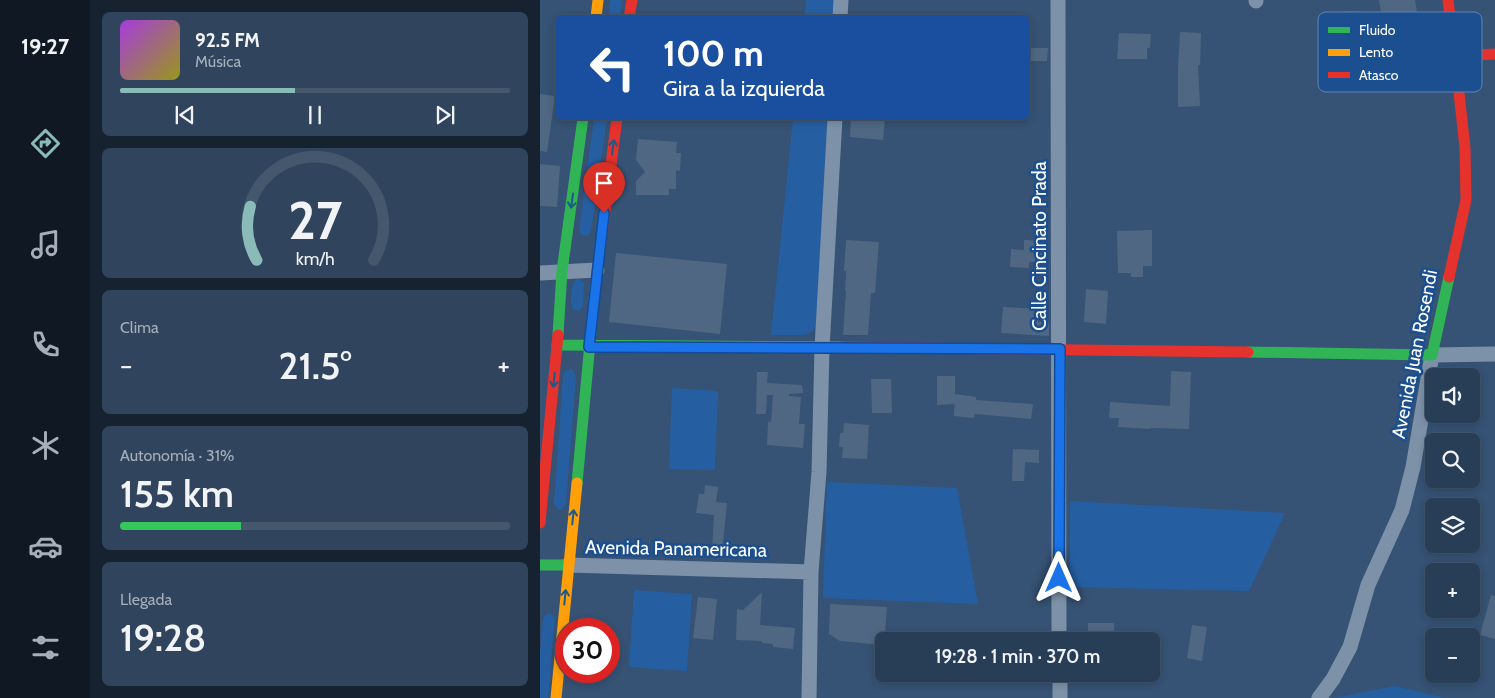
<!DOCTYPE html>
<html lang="es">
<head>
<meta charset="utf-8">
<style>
	:root { --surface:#283e57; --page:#30455d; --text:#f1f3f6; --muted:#a5aeba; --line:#44576d; --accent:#8bbbb9 }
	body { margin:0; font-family:Cabin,sans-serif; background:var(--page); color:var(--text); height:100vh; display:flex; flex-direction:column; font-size:19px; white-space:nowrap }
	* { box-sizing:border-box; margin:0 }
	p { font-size:16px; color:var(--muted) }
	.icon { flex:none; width:28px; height:28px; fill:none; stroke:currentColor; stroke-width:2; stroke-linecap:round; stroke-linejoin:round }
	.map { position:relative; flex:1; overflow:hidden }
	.drawer { display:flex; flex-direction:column; gap:12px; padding:12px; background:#162230; width:450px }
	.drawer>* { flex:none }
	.hud { position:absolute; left:15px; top:15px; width:475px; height:105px; border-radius:8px; box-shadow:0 2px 8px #0003,0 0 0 1px var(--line); background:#1a4fa0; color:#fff; overflow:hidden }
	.controls { position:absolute; left:885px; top:368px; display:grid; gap:10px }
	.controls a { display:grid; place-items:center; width:55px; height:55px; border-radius:8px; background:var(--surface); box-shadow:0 2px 8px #0003,0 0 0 1px var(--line); font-size:25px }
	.speed { position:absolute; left:15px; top:618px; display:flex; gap:10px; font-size:25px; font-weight:700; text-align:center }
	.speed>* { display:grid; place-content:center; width:65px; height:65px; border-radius:50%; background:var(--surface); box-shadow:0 2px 8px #0003,0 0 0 1px var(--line); line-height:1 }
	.speed .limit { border:8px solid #d22; background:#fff; color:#111 }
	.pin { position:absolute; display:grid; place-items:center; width:42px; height:42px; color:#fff; margin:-51px -21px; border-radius:50% 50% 50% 0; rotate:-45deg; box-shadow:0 0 5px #0007 }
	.pin .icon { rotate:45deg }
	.me { position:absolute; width:55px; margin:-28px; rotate:0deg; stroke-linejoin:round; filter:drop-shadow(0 0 4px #0008) }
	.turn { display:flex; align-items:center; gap:18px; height:105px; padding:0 25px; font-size:22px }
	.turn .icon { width:65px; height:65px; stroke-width:2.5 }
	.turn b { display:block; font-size:35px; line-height:42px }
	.big { font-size:38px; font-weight:600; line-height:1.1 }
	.drawer .widget { flex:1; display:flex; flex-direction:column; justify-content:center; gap:8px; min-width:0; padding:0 18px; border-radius:8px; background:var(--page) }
	.drawer .dial { align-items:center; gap:0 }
	.dial svg { height:130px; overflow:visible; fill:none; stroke:var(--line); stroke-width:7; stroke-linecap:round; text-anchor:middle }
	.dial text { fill:var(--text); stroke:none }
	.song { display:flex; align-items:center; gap:15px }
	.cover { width:60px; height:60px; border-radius:8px; background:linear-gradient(135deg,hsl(280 70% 55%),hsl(60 70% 35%)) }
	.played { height:5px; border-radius:2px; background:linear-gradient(90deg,var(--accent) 45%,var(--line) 45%) }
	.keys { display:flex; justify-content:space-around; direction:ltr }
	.heat { display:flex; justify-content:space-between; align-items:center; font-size:28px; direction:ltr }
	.charge { height:8px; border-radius:4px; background:linear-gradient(90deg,#34c759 31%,var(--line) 0) }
	.trip { position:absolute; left:335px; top:632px; width:285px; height:50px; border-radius:8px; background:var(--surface); box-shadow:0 2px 8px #0003,0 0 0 1px var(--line); font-weight:600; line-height:50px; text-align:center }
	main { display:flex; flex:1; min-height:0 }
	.tabs { display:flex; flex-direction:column; width:90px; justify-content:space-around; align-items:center; background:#101923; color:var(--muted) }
	.tabs .icon { width:35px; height:35px }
	.tabs .active { color:var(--accent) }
	.tabs b { font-size:22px; color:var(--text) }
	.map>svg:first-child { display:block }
	.green { fill:#265fa1 }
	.building { fill:#506783 }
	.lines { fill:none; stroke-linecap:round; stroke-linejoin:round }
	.street { stroke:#7d92a8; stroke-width:15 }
	.fast { stroke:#30b455; stroke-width:11 }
	.slow { stroke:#ff9f0a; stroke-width:11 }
	.jam { stroke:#e5322d; stroke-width:11 }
	.oneway { stroke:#1d5989 }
	.route-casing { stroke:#114b97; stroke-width:12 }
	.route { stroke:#1a73e8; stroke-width:9 }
	.labels { text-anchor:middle; stroke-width:5; stroke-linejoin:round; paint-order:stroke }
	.street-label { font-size:19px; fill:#fff; stroke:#1b4f8f }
	.key { fill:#1b4f8f; stroke:#5f84b1; stroke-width:1 }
	.key-label { font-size:14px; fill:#fff }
</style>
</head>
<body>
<main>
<nav class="tabs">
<b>19:27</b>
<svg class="icon active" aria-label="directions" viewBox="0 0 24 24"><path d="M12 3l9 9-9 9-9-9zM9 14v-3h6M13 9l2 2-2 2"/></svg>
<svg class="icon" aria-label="music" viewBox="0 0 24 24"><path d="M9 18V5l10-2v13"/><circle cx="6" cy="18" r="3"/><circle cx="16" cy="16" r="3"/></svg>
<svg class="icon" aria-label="phone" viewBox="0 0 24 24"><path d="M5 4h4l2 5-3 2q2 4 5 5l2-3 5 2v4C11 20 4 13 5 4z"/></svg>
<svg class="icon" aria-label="climate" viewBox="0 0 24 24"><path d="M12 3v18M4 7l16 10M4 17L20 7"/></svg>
<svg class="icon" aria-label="car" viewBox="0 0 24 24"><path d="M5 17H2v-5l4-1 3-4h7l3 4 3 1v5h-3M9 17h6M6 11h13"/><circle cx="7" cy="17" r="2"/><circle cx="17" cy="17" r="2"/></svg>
<svg class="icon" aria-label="filters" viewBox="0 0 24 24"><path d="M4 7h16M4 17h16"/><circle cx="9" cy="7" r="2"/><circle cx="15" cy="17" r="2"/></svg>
</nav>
<section class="drawer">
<div class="widget">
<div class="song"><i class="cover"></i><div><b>92.5 FM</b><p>Música</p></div></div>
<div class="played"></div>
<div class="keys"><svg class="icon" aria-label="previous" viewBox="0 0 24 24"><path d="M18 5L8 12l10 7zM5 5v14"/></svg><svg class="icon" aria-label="pause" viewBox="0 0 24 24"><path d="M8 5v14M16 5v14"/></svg><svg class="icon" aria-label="next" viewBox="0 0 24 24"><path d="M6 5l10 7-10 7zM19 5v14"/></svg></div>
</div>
<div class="widget dial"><svg viewBox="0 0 100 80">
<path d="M14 69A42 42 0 1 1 86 69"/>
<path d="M14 69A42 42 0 0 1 10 36" stroke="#8bbbb9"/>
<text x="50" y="56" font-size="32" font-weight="700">27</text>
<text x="50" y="72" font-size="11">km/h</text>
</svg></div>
<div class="widget"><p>Clima</p>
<div class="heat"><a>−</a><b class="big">21.5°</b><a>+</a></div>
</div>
<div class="widget"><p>Autonomía · 31%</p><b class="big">155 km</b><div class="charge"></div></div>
<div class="widget"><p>Llegada</p><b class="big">19:28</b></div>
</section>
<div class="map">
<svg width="955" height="698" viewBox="0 0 955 698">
	<rect width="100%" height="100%" fill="#365274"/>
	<path class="green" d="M 70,0 L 82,0 L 80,17 L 68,18 Z
		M 266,0 L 297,0 L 296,17 L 264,18 Z
		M 54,118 L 67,118 L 51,231 L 47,236 L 41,235 L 39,229 Z
		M 253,118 L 290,118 L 277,325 L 272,332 L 264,335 L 231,335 Z
		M 36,279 L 39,279 L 44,283 L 43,306 L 39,311 L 33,310 C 30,302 30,286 36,279 Z
		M 30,369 L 33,370 L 36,377 L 26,504 L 22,509 L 19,510 L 15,506 L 14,503 L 23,376 L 24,372 Z
		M 132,388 L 178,391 L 175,470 L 129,469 Z
		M 287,482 L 417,488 L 438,604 L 283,598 Z
		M 530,501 L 745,513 L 709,591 L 530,587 Z
		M 94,590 L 152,594 L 147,671 L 89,667 Z
		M 9,613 L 15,617 L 8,698 L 0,698 L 0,653 L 3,620 L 4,616 Z
		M 855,686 L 905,698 L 793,698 Z"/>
	<path class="building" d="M 839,0 L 875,0 L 878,20 L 888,19 L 890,40 L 862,43 L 860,19 L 830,23 L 829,46 L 810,45 L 805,38 L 802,28 L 803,11 L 841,13 Z
		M 640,32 L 661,33 L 660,65 L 658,65 L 660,106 L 638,107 L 638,67 Z
		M 579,33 L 611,34 L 610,48 L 607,48 L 607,59 L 577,59 Z
		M 488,48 L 508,48 L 507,61 L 488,61 Z
		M 0,94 L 15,96 L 7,152 L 0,151 Z
		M 311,118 L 345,118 L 343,140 L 310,137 Z
		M 98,139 L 137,142 L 136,153 L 141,153 L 140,171 L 136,170 L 136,189 L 129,189 L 129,195 L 96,195 L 96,181 L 105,172 L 96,160 Z
		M 0,164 L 20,166 L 17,207 L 0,206 Z
		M 612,230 L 612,266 L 603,266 L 603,277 L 591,277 L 591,273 L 578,273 L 577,231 Z
		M 306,240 L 339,242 L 335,293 L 331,293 L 328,335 L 303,335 L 306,291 L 305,291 L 306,271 L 304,271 Z
		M 484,240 L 505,241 L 505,262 L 489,262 L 489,268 L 470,267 L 471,249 L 484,250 Z
		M 76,253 L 187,264 L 180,334 L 69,322 Z
		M 546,289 L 568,291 L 566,324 L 544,322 Z
		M 463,307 L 499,309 L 498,322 L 509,322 L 509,336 L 461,333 Z
		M 631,371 L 651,372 L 649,429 L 610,428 L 610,429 L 578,427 L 579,418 L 569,418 L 570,402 L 630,406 Z
		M 217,372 L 228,372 L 227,383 L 262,385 L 263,393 L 249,394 L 249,396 L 261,397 L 259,424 L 265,424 L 263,448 L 227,445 L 228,422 L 231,422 L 233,395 L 227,395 L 226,414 L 216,414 Z
		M 397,376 L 415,376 L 415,404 L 397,405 Z
		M 331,379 L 351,379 L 352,413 L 332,413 Z
		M 415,394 L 436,397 L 436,400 L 493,404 L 491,419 L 435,414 L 434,418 L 414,416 Z
		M 304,423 L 329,425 L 327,459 L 302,458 L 303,447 L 299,447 L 300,433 L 303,433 Z
		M 473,449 L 499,450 L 499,463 L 485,462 L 484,481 L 472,481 Z
		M 165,485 L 178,487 L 176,502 L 187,503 L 182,553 L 172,553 L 174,515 L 156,513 L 159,494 L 164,494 Z
		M 222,592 L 220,625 L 255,628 L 253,649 L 233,647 L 233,644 L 222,643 L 222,641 L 196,640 L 197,609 L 203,610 Z
		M 951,595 L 955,596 L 955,639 L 940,635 Z
		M 158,597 L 177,599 L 173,640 L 153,638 Z
		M 290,604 L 347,607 L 344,645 L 300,641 L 289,634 Z
		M 548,623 L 574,623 L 575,641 L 548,641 Z
		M 652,625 L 667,627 L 662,661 L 647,658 Z"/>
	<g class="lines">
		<path class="street" d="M 518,0 L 519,641
			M 716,1 L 716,0
			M 300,18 L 301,0
			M 0,273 L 57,270
			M 28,565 L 271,572
			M 520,674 L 520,698
			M 269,698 L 271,572 L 279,472 L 282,348 L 295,118
			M 779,698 L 793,679 L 810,647 L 828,585 L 862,510 L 873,467 L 892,355 L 955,354"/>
		<path class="fast" d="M 18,335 L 22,271 L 43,118
			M 17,345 L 300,347
			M 708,352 L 892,355 L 909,277
			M 37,483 L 55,289
			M 0,565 L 28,565"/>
		<path class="slow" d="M 56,18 L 58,0
			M 16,698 L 37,483"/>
		<path class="jam" d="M 908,0 L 915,56 L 955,54
			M 89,18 L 92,0
			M 909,277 L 926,200 L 925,148 L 915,56
			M 55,289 L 77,118
			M 300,347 L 708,352
			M 0,523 L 18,335"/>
	</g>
	<defs><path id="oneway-shaft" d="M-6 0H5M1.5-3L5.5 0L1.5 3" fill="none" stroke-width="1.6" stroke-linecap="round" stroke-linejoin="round" transform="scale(1.25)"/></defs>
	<g class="oneway">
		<use href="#oneway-shaft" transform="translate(73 147) rotate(-83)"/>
		<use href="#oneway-shaft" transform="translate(32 201) rotate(98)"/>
		<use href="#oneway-shaft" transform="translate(14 380) rotate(95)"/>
		<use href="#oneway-shaft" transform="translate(33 517) rotate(-84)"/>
		<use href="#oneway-shaft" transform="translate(25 597) rotate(-85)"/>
	</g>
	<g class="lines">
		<defs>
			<path id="route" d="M 64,213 L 49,347 L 520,349 L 519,578"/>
		</defs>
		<use href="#route" class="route-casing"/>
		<use href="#route" class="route"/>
	</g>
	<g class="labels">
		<g class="street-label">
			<text transform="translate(499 246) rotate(-90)" y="7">Calle Cincinato Prada</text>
			<text transform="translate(874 354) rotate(-79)" y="7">Avenida Juan Rosendi</text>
			<text transform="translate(136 548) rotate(1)" y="7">Avenida Panamericana</text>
		</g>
	</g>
	<rect x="778" y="12" width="164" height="80" rx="8" class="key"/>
	<rect x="788" y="27" width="22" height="6" fill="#30b455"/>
	<rect x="788" y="49" width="22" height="7" fill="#ff9f0a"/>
	<rect x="788" y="72" width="22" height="6" fill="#e5322d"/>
	<g class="key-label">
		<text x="819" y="35">Fluido</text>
		<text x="819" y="57">Lento</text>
		<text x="819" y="80">Atasco</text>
	</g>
</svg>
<div class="controls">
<a><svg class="icon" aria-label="sound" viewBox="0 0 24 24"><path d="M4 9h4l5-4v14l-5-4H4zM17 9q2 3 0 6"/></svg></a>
<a><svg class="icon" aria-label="search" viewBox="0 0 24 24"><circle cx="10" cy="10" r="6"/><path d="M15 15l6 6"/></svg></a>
<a><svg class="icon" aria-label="layers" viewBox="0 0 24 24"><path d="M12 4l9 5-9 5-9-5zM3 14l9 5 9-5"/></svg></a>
<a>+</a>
<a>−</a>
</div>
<div class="speed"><div class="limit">30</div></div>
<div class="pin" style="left:64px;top:213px;background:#d93025"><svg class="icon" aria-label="arrive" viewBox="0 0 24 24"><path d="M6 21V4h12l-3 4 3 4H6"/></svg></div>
<svg class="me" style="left:519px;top:578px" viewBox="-20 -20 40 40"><path d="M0-17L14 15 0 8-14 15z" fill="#1a73e8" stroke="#fff" stroke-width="4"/></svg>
<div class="trip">19:28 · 1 min · 370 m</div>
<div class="hud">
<div class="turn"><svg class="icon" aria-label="left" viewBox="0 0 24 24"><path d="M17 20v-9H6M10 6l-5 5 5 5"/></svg><div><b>100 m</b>Gira a la izquierda</div></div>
</div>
</div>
</main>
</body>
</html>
